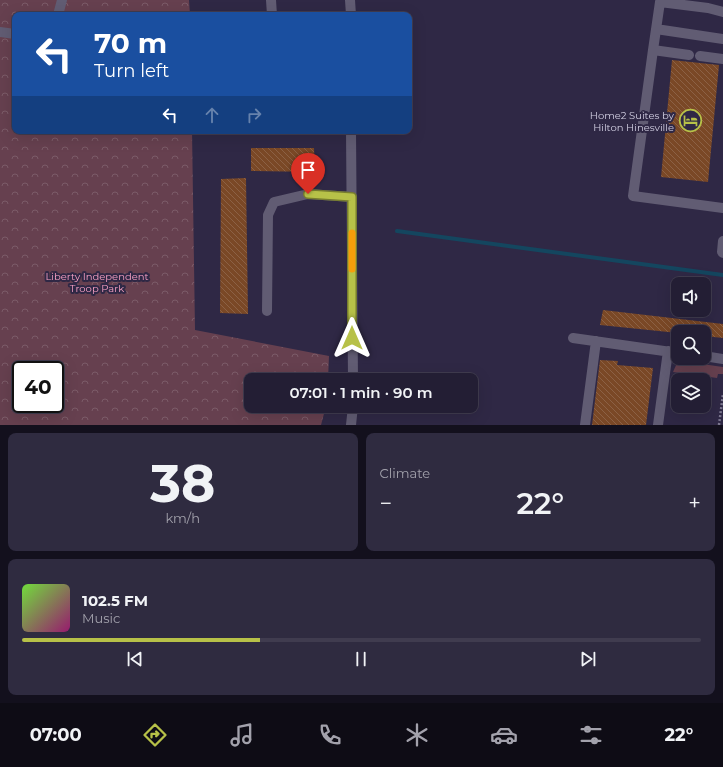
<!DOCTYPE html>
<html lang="en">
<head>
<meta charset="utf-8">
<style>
	:root { --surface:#231e34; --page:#2f2b40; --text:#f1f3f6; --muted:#a3a2ac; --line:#403c4f; --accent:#b7c148 }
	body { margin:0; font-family:Montserrat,sans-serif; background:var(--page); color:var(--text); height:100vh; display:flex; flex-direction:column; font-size:15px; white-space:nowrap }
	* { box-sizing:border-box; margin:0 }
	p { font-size:13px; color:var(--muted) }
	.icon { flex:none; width:22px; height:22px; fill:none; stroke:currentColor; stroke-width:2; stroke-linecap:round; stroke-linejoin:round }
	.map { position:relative; height:425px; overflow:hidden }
	.side { display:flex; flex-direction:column; gap:8px; padding:8px; background:#13101d; flex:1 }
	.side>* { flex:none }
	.hud { position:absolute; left:12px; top:12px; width:400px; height:122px; border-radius:8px; box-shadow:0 4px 16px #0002,0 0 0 1px var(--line); background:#1a4fa0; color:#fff; overflow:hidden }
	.tools { position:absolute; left:671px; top:277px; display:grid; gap:8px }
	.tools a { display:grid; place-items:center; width:40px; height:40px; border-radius:8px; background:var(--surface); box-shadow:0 4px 16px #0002,0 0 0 1px var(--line); font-size:20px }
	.speed { position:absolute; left:12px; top:361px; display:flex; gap:8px; font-size:20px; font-weight:700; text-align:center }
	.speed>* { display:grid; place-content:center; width:52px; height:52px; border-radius:50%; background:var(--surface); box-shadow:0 4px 16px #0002,0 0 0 1px var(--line); line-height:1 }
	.speed .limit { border:2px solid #111; border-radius:6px; background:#fff; color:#111 }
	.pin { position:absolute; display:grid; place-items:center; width:34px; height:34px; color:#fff; margin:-41px -17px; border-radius:50% 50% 50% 0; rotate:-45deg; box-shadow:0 0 4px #0007 }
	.pin .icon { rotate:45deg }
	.me { position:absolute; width:44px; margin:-22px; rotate:0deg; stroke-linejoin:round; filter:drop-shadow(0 0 3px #0008) }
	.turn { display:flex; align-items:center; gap:14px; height:84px; padding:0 16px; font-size:18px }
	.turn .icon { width:52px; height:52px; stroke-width:2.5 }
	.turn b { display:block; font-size:28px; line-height:34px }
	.lanes { display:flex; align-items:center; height:38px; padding:0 16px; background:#0003; justify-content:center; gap:20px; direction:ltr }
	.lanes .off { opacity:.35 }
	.big { font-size:30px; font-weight:600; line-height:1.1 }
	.side .card { flex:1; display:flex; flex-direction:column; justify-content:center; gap:6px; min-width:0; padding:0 14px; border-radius:8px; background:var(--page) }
	.side .dial { align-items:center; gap:0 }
	.dial b { font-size:52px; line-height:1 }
	.song { display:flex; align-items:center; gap:12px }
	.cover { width:48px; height:48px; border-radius:6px; background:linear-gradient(135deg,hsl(100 70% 55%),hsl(320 70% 35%)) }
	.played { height:4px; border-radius:2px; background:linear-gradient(90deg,var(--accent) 35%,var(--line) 35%) }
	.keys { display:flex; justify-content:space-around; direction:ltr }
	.heat { display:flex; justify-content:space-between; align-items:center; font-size:22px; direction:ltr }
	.side .tiles { flex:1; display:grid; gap:8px; grid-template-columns:1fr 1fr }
	.card:last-child { grid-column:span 2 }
	.trip { position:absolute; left:244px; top:373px; width:234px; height:40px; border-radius:8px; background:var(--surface); box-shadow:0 4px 16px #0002,0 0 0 1px var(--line); font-weight:600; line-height:40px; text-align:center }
	.dock { display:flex; height:64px; justify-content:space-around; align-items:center; background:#0e0c15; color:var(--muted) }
	.dock .icon { width:28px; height:28px }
	.dock .selected { color:var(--accent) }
	.dock b { font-size:18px; color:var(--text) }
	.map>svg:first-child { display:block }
	.green { fill:#66404f }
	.park { fill:url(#park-crowns); fill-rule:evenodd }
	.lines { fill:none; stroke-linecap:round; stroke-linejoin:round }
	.stream { stroke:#14465f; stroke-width:4 }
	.building { fill:url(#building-back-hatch) }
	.path { stroke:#7c7790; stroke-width:2.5; stroke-dasharray:2 2; stroke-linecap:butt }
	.minor { stroke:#615c73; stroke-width:10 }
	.route-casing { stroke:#777d2f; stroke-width:10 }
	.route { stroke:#b7c148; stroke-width:7 }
	.slow { stroke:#f59e0b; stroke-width:7 }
	.labels { text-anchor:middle; stroke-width:4; stroke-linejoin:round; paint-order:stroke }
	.poi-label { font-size:10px; fill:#d2cfe2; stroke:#2f2845; text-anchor:end }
	.park-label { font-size:10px; fill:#faa2c6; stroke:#2f2845 }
</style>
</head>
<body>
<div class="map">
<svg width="723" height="425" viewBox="0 0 723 425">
	<defs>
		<pattern id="park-crowns" width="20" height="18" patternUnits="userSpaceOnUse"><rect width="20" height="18" fill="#66404f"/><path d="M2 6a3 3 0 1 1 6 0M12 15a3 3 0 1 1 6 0" fill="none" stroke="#7b5b68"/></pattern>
		<pattern id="building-back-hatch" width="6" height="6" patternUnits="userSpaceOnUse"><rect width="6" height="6" fill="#7a4826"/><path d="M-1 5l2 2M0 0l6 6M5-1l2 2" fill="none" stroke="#8c6145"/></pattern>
	</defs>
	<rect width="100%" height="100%" fill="#2f2845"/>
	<path class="green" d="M 681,361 L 723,367 L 723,374 L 718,374 L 717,378 L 673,372 L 677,363 Z"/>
	<path class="park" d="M 0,0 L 189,0 L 190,15 L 15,15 L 15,131 L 192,131 L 195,330 L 329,356 L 328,380 L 251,380 L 251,406 L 326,406 L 321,425 L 0,425 ZM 21,370 L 55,370 L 55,404 L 21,404 Z"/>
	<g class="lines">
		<path class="stream" d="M 397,231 L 723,275"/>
	</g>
	<path class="building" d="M 672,60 L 719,65 L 708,182 L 661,177 Z
		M 251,148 L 314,148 L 315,172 L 251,171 Z
		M 246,178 L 248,314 L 220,313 L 221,179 Z
		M 603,310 L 723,324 L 723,338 L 704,336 L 704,332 L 678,333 L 600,325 Z
		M 600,360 L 618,361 L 617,365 L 653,368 L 646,425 L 592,425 Z"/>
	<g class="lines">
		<path class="path" d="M 719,425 L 723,394"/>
		<path class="minor" d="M 271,0 L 272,15
			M 350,0 L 351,15
			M 58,15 L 62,0
			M 656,29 L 723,39
			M 0,32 L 15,34
			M 653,50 L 660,2 L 708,8 L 723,12
			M 689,55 L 653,50 L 633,196 L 723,208
			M 700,56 L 723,59
			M 351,131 L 353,380
			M 723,241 L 722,252 L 723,253
			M 267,311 L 268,215 L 274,202 L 308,194 L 352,197
			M 573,338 L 678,353
			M 704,356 L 723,359
			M 351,425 L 353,406
			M 585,425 L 596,341
			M 658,425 L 668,351"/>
	</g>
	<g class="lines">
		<defs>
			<path id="route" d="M 308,194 L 352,197 L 352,338"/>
		</defs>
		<use href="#route" class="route-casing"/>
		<use href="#route" class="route"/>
		<path class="slow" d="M 352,233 L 352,269"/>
	</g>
	<defs>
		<symbol id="hotel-ring" viewBox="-11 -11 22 22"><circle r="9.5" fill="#2f2845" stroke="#b7c148" stroke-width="1.5"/><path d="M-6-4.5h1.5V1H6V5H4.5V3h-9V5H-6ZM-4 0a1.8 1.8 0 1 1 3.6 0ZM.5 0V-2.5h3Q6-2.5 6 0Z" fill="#b7c148"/></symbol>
	</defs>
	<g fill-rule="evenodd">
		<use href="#hotel-ring" x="678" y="108" width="25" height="25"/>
	</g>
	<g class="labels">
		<g class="poi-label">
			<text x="674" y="119">Home2 Suites by<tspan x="674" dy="12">Hilton Hinesville</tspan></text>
		</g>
		<g class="park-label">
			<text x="97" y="280">Liberty Independent<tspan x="97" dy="12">Troop Park</tspan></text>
		</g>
	</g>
</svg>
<div class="tools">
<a><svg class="icon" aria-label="sound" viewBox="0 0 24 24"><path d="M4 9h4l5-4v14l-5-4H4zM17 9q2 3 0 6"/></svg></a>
<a><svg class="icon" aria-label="search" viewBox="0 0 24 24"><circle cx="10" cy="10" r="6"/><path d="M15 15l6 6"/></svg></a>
<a><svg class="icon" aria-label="layers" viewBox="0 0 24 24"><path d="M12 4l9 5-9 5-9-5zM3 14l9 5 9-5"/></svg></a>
</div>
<div class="speed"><div class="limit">40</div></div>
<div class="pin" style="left:308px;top:194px;background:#d93025"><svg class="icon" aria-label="arrive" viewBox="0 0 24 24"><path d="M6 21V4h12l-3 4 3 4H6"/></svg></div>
<svg class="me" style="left:352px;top:338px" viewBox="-20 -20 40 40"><path d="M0-17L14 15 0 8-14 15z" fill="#b7c148" stroke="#fff" stroke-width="4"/></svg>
<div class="trip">07:01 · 1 min · 90 m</div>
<div class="hud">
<div class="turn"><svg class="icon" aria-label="left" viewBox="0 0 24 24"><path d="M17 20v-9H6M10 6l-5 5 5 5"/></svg><div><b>70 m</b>Turn left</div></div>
<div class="lanes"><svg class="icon" aria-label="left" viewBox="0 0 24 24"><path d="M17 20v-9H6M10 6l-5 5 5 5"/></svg><svg class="icon off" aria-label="ahead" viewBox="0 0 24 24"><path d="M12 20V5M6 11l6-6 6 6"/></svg><svg class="icon off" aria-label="right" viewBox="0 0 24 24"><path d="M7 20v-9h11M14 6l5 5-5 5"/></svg></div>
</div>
</div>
<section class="side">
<div class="tiles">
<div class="card dial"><b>38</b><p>km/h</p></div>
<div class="card"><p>Climate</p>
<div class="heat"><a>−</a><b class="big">22°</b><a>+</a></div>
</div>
<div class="card">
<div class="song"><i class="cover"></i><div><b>102.5 FM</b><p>Music</p></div></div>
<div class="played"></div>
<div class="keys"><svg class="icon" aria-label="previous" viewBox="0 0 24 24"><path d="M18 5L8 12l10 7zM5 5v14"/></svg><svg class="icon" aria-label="pause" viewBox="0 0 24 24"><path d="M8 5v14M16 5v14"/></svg><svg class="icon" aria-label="next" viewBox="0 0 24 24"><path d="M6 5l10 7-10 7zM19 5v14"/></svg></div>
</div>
</div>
</section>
<nav class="dock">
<b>07:00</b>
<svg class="icon selected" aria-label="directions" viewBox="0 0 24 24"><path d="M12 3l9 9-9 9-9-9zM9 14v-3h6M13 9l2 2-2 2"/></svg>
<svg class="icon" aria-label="music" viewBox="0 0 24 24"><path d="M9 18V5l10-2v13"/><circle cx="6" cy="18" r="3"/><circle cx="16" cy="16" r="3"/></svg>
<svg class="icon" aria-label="phone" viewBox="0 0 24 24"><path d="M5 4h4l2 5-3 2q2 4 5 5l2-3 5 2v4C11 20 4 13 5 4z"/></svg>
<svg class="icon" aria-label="climate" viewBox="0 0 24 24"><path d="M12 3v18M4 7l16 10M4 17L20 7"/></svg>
<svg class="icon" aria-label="car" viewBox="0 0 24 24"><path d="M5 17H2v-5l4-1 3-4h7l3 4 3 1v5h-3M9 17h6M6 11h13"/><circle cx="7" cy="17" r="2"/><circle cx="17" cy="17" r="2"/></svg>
<svg class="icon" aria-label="filters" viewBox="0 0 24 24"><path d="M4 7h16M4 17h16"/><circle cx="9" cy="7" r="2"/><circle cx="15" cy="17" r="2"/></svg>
<b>22°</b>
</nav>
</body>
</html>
